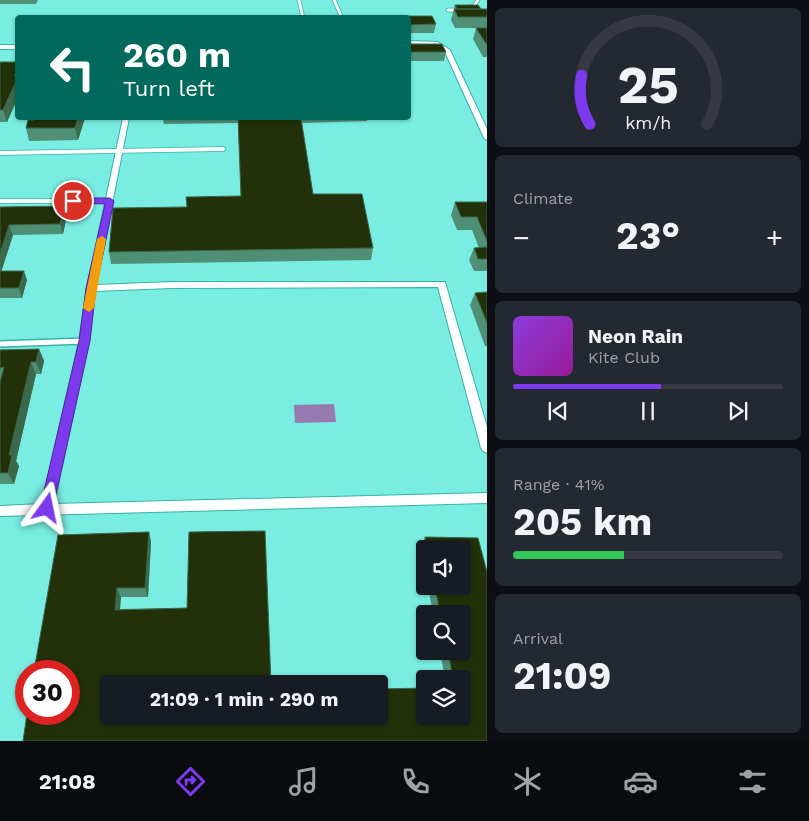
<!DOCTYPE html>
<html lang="en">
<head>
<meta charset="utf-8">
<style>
	:root { --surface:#171b24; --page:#242831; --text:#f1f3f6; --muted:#9ea1a6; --line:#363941; --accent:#7c3aed }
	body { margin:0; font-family:"Work Sans",sans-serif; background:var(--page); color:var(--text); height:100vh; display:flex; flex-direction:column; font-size:19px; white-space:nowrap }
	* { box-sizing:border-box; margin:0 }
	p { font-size:16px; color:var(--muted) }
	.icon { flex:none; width:28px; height:28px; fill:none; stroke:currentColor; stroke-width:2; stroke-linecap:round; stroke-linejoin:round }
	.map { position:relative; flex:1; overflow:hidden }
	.panel { display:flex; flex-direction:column; gap:8px; padding:8px; background:#0d0f14; width:322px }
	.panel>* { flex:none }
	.hud { position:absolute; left:15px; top:15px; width:396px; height:105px; border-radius:5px; box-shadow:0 1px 4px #0004; background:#00695c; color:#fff; overflow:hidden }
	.controls { position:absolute; left:416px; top:540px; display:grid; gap:10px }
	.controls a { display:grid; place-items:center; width:55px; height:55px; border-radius:5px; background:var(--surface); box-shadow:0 1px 4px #0004; font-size:25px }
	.speed { position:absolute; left:15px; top:660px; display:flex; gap:10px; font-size:25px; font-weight:700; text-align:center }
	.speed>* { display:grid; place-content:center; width:65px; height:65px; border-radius:50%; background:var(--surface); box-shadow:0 1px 4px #0004; line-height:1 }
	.speed .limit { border:8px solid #d22; background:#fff; color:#111 }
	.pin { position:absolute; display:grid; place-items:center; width:42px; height:42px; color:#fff; margin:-21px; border:2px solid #fff; border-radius:50%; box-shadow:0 1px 5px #0007 }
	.me { position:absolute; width:55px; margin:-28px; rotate:12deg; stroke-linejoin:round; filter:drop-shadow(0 0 4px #0008) }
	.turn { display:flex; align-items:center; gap:18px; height:105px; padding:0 25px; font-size:22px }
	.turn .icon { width:65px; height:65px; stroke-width:2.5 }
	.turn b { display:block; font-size:35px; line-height:42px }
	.big { font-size:38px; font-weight:700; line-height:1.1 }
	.panel .card { flex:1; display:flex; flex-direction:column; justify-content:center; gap:8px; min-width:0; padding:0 18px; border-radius:8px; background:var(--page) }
	.panel .dial { align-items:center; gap:0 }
	.dial svg { height:130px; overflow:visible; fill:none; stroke:var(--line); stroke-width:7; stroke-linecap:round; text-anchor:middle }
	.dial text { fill:var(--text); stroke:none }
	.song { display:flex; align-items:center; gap:15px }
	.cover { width:60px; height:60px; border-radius:8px; background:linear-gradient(135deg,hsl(270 70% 55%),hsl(300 70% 35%)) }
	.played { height:5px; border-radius:2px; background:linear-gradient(90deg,var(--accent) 55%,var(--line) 55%) }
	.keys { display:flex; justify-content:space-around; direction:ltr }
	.heat { display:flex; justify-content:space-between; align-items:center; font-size:28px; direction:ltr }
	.charge { height:8px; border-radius:4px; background:linear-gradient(90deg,#34c759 41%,var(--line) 0) }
	.trip { position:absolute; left:100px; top:675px; width:288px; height:50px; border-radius:5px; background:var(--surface); box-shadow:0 1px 4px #0004; font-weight:700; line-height:50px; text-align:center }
	.menu { display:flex; height:80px; justify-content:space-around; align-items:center; background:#090b0e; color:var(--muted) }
	.menu .icon { width:35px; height:35px }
	.menu .active { color:var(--accent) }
	.menu b { font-size:22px; color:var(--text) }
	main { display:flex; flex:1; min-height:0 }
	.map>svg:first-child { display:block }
	.water { fill:#977bb0 }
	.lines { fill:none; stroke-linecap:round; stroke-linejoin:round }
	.lane-far2-casing { stroke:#36b2a9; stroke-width:4.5 }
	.lane-far1-casing { stroke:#36b2a9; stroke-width:5.5 }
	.lane-casing { stroke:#36b2a9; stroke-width:8 }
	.street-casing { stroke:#36b2a9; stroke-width:2 }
	.lane-far2 { stroke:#fff; stroke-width:3 }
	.lane-far1 { stroke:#fff; stroke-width:4 }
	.lane { stroke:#fff; stroke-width:5 }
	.street { fill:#fff; fill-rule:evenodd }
	.wall { fill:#4e8f76 }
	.shaded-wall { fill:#3c694b }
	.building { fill:#22310a; stroke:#3c694b }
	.route { fill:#7c3aed; stroke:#51269a }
	.slow { fill:#f59e0b }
</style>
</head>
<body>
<main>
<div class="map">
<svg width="487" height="741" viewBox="0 0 487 741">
	<rect width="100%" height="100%" fill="#79ede2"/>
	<path class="water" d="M 334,404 L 336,422 L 295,423 L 294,405 Z"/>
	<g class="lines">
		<defs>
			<path id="lane-far2" d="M 299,0 L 303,18
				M 334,0 L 342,18
				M 469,7 L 474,6 L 478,0
				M 448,10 L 458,10"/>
			<path id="lane-far1" d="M 0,153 L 223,149
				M 0,201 L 110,201"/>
			<path id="lane" d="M 0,344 L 84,341"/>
			<path id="street" d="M 409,41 L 438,42 L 450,50 L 487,129 L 487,140 L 484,138 L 445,52 L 437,46 L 409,45 Z
				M 0,45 L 18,45 L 18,49 L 0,49 Z
				M 123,118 L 129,118 L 96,285 L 172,282 L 445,282 L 487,427 L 487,453 L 483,451 L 481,448 L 438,287 L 172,288 L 95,291 L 89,341 L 54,504 L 487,493 L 487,503 L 0,516 L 0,506 L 42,504 L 79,341 L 87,288 Z"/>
		</defs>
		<use href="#lane-far2" class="lane-far2-casing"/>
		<use href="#lane-far1" class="lane-far1-casing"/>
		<use href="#lane" class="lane-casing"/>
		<use href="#street" class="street-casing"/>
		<use href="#lane-far2" class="lane-far2"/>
		<use href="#lane-far1" class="lane-far1"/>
		<use href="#lane" class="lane"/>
		<use href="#street" class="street"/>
	</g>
	<path class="wall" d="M 0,0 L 38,0 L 36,4 L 0,4 Z
		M 455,5 L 481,9 L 487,9 L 487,57 L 483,57 L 473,39 L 476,28 L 455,28 L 451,20 Z
		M 398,16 L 432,16 L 436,24 L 434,33 L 409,33 L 409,18 L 398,18 Z
		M 409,44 L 446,52 L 444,61 L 409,61 Z
		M 0,62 L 17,62 L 18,65 L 18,97 L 7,122 L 0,122 Z
		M 35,118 L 85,118 L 78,140 L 29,141 L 26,128 L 34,120 Z
		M 163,118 L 368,118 L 367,121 L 301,123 L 313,194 L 373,248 L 371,260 L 111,264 L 109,252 L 187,207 L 241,196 L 238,123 L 164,124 Z
		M 455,202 L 487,202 L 487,271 L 474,271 L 469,260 L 474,248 L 479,248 L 472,230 L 457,230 L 451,215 Z
		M 65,206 L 67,215 L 63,234 L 13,235 L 1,271 L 27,280 L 22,298 L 0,298 L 0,207 Z
		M 487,292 L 487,346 L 485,346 L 470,305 L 475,293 Z
		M 39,349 L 44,361 L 41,374 L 36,374 L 16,461 L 19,466 L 14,484 L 0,484 L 0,382 L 1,380 L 0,380 L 0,350 Z
		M 265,531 L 271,684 L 109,684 L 109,716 L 379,716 L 379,689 L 425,688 L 425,716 L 462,716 L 462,679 L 445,679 L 440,651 L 462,651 L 462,614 L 433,614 L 428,586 L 462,586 L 462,549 L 425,549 L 425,573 L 420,547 L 425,537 L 478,538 L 487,572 L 487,741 L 23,741 L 27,714 L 69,714 L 69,671 L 34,671 L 58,535 L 149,532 L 151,542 L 148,597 L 121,597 L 120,609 L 187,608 L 189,532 Z"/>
	<path class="shaded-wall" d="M 15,74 L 17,79 L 18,77 L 18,97 L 7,122 L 3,110 Z
		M 78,118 L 85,118 L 78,140 L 75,128 Z
		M 65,206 L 67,215 L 63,234 L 60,224 Z
		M 9,225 L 13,235 L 0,276 L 0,254 Z
		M 24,271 L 27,280 L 22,298 L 19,288 Z
		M 39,349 L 44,361 L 41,374 L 36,362 Z
		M 31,362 L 36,374 L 16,461 L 19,466 L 14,484 L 8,473 L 9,455 Z
		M 149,532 L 151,542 L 148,597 L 145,588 Z
		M 117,588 L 121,597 L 119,618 L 115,610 Z"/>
	<path class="building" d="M 455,5 L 478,5 L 481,9 L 457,9 Z
		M 454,9 L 487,9 L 487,17 L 458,17 Z
		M 398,16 L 432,16 L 436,24 L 409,25 L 409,18 L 398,18 Z
		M 476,28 L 487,28 L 487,45 Z
		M 409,44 L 442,44 L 446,52 L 409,52 Z
		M 0,62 L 17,62 L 15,65 L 18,65 L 18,74 L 15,74 L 14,76 L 18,76 L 18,77 L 3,110 L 0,110 Z
		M 35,118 L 78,118 L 75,128 L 26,128 L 28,120 L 34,120 Z
		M 238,118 L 301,118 L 313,194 L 362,194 L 373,248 L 109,252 L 113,208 L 187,207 L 186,197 L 241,196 Z
		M 455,202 L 487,202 L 487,241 L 477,217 L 461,217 Z
		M 65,206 L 60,224 L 9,225 L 0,254 L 0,207 Z
		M 487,247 L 487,259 L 478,259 L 474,248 Z
		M 0,271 L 24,271 L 19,288 L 0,288 Z
		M 487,292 L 487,323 L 475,293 Z
		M 39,349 L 36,362 L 31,362 L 9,455 L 12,455 L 8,473 L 0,473 L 0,382 L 4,367 L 0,368 L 0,350 Z
		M 265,531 L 271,684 L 109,684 L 109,716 L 379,716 L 379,689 L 425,688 L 425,716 L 462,716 L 462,679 L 453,679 L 448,651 L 462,651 L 462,614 L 440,614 L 435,586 L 462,586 L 462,549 L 428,549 L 425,537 L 478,538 L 487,572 L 487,741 L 23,741 L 27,714 L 69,714 L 69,671 L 34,671 L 58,535 L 149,532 L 145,588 L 117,588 L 115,610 L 187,608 L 189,532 Z"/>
	<path class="route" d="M 73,198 L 110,198 L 114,201 L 96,288 L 90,341 L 53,508 L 51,513 L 47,515 L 42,513 L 40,508 L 79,341 L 86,288 L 105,204 L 70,203 L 70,199 Z"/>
	<path class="slow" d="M 102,236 L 106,239 L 94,308 L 89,312 L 83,308 L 97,239 Z"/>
</svg>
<div class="controls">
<a><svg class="icon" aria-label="sound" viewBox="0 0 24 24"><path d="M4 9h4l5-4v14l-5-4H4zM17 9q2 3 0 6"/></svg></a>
<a><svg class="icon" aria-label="search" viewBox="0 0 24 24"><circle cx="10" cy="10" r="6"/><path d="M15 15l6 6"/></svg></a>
<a><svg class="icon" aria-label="layers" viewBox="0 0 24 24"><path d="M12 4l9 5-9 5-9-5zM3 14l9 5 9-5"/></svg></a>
</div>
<div class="speed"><div class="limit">30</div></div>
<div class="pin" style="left:73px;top:201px;background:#d93025"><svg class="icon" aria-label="arrive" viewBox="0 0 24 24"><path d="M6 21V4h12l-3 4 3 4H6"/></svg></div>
<svg class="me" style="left:47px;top:508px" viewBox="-20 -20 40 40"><path d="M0-17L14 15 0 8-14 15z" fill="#7c3aed" stroke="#fff" stroke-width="4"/></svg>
<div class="trip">21:09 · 1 min · 290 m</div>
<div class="hud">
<div class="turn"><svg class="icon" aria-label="left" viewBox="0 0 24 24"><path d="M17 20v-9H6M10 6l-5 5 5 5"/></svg><div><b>260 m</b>Turn left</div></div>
</div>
</div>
<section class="panel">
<div class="card dial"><svg viewBox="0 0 100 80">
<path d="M14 69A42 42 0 1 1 86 69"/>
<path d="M14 69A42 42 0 0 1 9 39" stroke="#7c3aed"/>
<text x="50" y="56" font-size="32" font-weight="700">25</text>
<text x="50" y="72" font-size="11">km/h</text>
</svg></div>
<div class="card"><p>Climate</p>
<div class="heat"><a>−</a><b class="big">23°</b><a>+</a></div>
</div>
<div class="card">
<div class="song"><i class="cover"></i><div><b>Neon Rain</b><p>Kite Club</p></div></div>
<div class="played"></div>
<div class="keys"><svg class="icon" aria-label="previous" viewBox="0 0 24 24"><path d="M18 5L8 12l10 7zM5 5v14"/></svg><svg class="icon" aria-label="pause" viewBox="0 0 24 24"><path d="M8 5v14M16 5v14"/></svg><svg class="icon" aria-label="next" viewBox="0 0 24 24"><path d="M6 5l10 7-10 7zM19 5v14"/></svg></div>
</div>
<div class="card"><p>Range · 41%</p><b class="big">205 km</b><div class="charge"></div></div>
<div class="card"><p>Arrival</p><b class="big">21:09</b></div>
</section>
</main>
<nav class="menu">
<b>21:08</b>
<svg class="icon active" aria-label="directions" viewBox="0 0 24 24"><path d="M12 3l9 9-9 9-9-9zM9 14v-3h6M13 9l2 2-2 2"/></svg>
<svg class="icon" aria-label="music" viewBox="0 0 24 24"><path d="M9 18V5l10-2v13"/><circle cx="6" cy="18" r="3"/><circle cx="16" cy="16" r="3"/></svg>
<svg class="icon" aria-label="phone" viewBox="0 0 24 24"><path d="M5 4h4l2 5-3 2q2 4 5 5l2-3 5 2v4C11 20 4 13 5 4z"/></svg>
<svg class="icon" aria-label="climate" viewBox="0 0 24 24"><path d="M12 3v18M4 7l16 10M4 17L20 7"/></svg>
<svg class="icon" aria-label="car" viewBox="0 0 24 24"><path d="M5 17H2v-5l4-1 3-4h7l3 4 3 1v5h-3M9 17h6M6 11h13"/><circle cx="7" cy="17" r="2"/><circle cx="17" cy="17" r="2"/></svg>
<svg class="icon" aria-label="filters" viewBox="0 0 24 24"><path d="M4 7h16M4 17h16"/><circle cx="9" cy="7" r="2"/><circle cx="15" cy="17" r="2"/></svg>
</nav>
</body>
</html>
